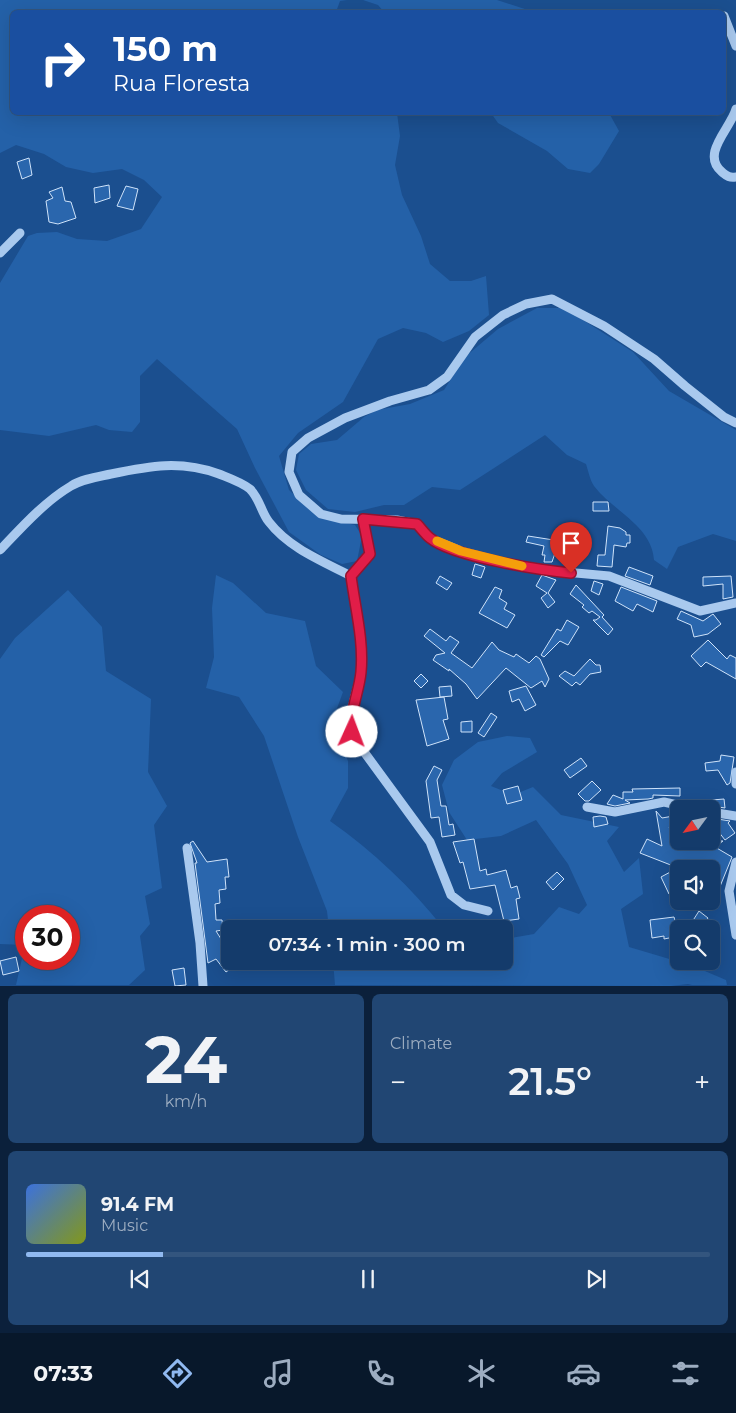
<!DOCTYPE html>
<html lang="en">
<head>
<meta charset="utf-8">
<style>
	:root { --surface:#143b6b; --page:#214673; --text:#f1f3f6; --muted:#9dadc1; --line:#33557e; --accent:#90b9f0 }
	body { margin:0; font-family:Montserrat,sans-serif; background:var(--page); color:var(--text); height:100vh; display:flex; flex-direction:column; font-size:19px; white-space:nowrap }
	* { box-sizing:border-box; margin:0 }
	p { font-size:16px; color:var(--muted) }
	.icon { flex:none; width:28px; height:28px; fill:none; stroke:currentColor; stroke-width:2; stroke-linecap:round; stroke-linejoin:round }
	.map { position:relative; height:986px; overflow:hidden }
	.sheet { display:flex; flex-direction:column; gap:8px; padding:8px; background:#0b203b; flex:1 }
	.sheet>* { flex:none }
	.banner { position:absolute; left:10px; top:10px; width:716px; height:105px; border-radius:8px; box-shadow:0 5px 20px #0002,0 0 0 1px var(--line); background:#1a4fa0; color:#fff; overflow:hidden }
	.needle { width:32px; rotate:237deg }
	.controls { position:absolute; left:670px; top:800px; display:grid; gap:10px }
	.controls a { display:grid; place-items:center; width:50px; height:50px; border-radius:8px; background:var(--surface); box-shadow:0 5px 20px #0002,0 0 0 1px var(--line); font-size:25px }
	.speed { position:absolute; left:15px; top:905px; display:flex; gap:10px; font-size:25px; font-weight:700; text-align:center }
	.speed>* { display:grid; place-content:center; width:65px; height:65px; border-radius:50%; background:var(--surface); box-shadow:0 5px 20px #0002,0 0 0 1px var(--line); line-height:1 }
	.speed .limit { border:8px solid #d22; background:#fff; color:#111 }
	.pin { position:absolute; display:grid; place-items:center; width:42px; height:42px; color:#fff; margin:-51px -21px; border-radius:50% 50% 50% 0; rotate:-45deg; box-shadow:0 0 5px #0007 }
	.pin .icon { rotate:45deg }
	.me { position:absolute; width:55px; margin:-28px; rotate:2deg; stroke-linejoin:round; filter:drop-shadow(0 0 4px #0008) }
	.turn { display:flex; align-items:center; gap:18px; height:105px; padding:0 20px; font-size:22px }
	.turn .icon { width:65px; height:65px; stroke-width:2.5 }
	.turn b { display:block; font-size:35px; line-height:42px }
	.big { font-size:38px; font-weight:600; line-height:1.1 }
	.sheet .widget { flex:1; display:flex; flex-direction:column; justify-content:center; gap:8px; min-width:0; padding:0 18px; border-radius:8px; background:var(--page) }
	.sheet .dial { align-items:center; gap:0 }
	.dial b { font-size:65px; line-height:1 }
	.song { display:flex; align-items:center; gap:15px }
	.cover { width:60px; height:60px; border-radius:8px; background:linear-gradient(135deg,hsl(220 70% 55%),hsl(70 70% 35%)) }
	.played { height:5px; border-radius:2px; background:linear-gradient(90deg,var(--accent) 20%,var(--line) 20%) }
	.keys { display:flex; justify-content:space-around; direction:ltr }
	.heat { display:flex; justify-content:space-between; align-items:center; font-size:28px; direction:ltr }
	.sheet .tiles { flex:1; display:grid; gap:8px; grid-template-columns:1fr 1fr }
	.widget:last-child { grid-column:span 2 }
	.trip { position:absolute; left:221px; top:920px; width:292px; height:50px; border-radius:8px; background:var(--surface); box-shadow:0 5px 20px #0002,0 0 0 1px var(--line); font-weight:600; line-height:50px; text-align:center }
	.dock { display:flex; height:80px; justify-content:space-around; align-items:center; background:#08182b; color:var(--muted) }
	.dock .icon { width:35px; height:35px }
	.dock .selected { color:var(--accent) }
	.dock b { font-size:22px; color:var(--text) }
	.map>svg:first-child { display:block }
	.green { fill:#2461a8; fill-rule:evenodd }
	.building { fill:#2a66ad; stroke:#cfe3fa }
	.lines { fill:none; stroke-linecap:round; stroke-linejoin:round }
	.minor { stroke:#a9c9ee; stroke-width:9 }
	.route-casing { stroke:#92132f; stroke-width:12 }
	.route { stroke:#e11d48; stroke-width:9 }
	.slow { stroke:#f59e0b; stroke-width:9 }
</style>
</head>
<body>
<div class="map">
<svg width="736" height="986" viewBox="0 0 736 986">
	<rect width="100%" height="100%" fill="#1b4f8f"/>
	<path class="green" d="M 0,0 L 347,0 L 340,1 L 336,12 L 12,12 L 12,112 L 397,113 L 400,136 L 395,165 L 402,195 L 421,236 L 430,264 L 450,281 L 471,281 L 486,276 L 489,315 L 469,331 L 443,342 L 426,333 L 403,328 L 378,339 L 343,402 L 298,433 L 279,456 L 289,490 L 318,517 L 355,525 L 362,536 L 357,561 L 342,564 L 321,555 L 289,532 L 255,468 L 237,429 L 157,359 L 140,376 L 140,422 L 132,432 L 109,430 L 96,425 L 49,436 L 0,430 L 0,283 L 28,236 L 37,233 L 57,232 L 77,239 L 107,241 L 141,229 L 162,197 L 144,180 L 122,169 L 93,173 L 66,167 L 44,154 L 16,145 L 0,153 Z
		M 363,0 L 497,0 L 534,12 L 384,12 L 378,5 Z
		M 491,113 L 609,113 L 619,131 L 599,164 L 590,173 L 568,169 L 547,151 L 498,123 Z
		M 537,308 L 560,308 L 583,320 L 633,352 L 669,391 L 736,430 L 736,541 L 713,534 L 678,547 L 667,569 L 654,560 C 652,526 613,511 594,486 C 590,480 588,470 586,464 L 567,455 L 545,435 L 460,490 L 432,487 L 404,505 L 384,505 L 355,512 L 328,509 L 306,490 L 296,470 L 299,454 L 311,444 L 337,440 L 364,417 L 377,410 L 410,404 L 444,390 L 465,357 L 498,329 Z
		M 216,575 L 233,583 L 266,613 L 305,621 L 316,666 L 343,692 L 332,722 L 348,761 L 348,788 L 330,821 C 374,852 411,887 444,929 L 329,929 L 327,911 L 298,837 L 264,736 L 239,697 L 206,688 L 214,657 L 212,608 Z
		M 68,590 L 102,627 L 106,671 L 151,699 L 148,772 L 167,806 L 154,825 L 162,888 L 145,896 L 150,924 L 140,936 L 145,970 L 129,985 L 16,985 L 25,945 L 0,944 L 0,659 L 15,638 ZM 69,916 L 69,959 L 26,959 L 26,916 Z
		M 507,736 L 530,738 L 537,752 L 502,773 L 491,786 L 513,795 L 533,787 L 561,815 L 619,827 L 607,841 L 624,872 L 639,858 L 643,894 L 621,909 L 629,947 L 693,966 L 726,980 L 727,985 L 692,985 L 688,984 L 671,986 L 335,985 L 333,961 L 505,961 L 505,939 L 534,934 L 559,907 L 579,914 L 587,905 L 568,864 L 536,820 L 501,836 L 467,840 L 449,812 L 442,785 L 454,760 L 478,742 Z"/>
	<path class="building" d="M 29,158 L 32,175 L 22,179 L 17,162 Z
		M 109,185 L 110,198 L 95,203 L 94,188 Z
		M 126,186 L 138,189 L 133,210 L 117,206 Z
		M 62,187 L 65,201 L 71,202 L 76,218 L 58,224 L 49,222 L 46,201 L 53,198 L 49,192 Z
		M 593,502 L 608,502 L 609,511 L 593,511 Z
		M 562,525 L 570,528 L 567,538 L 559,536 Z
		M 608,526 L 620,528 L 626,532 L 626,535 L 630,535 L 630,543 L 627,543 L 626,547 L 614,545 L 612,567 L 597,566 L 598,555 L 605,555 Z
		M 528,536 L 560,541 L 559,550 L 556,550 L 552,562 L 544,562 L 545,555 L 542,555 L 544,546 L 526,542 Z
		M 475,564 L 485,567 L 481,578 L 472,575 Z
		M 629,567 L 653,576 L 650,585 L 625,576 Z
		M 542,575 L 556,580 L 548,593 L 555,602 L 548,608 L 541,598 L 547,593 L 536,586 Z
		M 440,576 L 452,583 L 447,590 L 436,583 Z
		M 731,576 L 733,597 L 723,599 L 723,584 L 703,586 L 703,577 Z
		M 594,581 L 603,584 L 599,595 L 591,591 Z
		M 576,585 L 604,615 L 602,617 L 613,629 L 608,635 L 593,620 L 596,620 L 600,617 L 592,611 L 589,613 L 582,607 L 584,605 L 570,594 Z
		M 495,587 L 502,590 L 499,598 L 507,603 L 504,609 L 515,615 L 507,628 L 479,613 Z
		M 621,587 L 657,601 L 653,612 L 637,604 L 633,611 L 615,601 Z
		M 681,611 L 703,621 L 713,614 L 721,624 L 708,634 L 694,637 L 691,625 L 677,619 Z
		M 567,620 L 579,627 L 568,645 L 560,641 L 544,657 L 541,655 L 557,629 L 561,631 Z
		M 430,629 L 446,641 L 450,636 L 459,642 L 451,653 L 472,668 L 492,642 L 499,650 L 514,657 L 516,654 L 529,663 L 536,656 L 540,659 L 549,679 L 545,687 L 542,681 L 531,688 L 506,668 L 477,699 L 466,684 L 449,669 L 449,671 L 433,660 L 436,655 L 445,653 L 424,636 Z
		M 708,640 L 727,659 L 730,655 L 736,658 L 736,679 L 706,662 L 701,667 L 691,656 Z
		M 590,659 L 596,665 L 600,665 L 601,672 L 590,674 L 580,685 L 576,682 L 572,686 L 559,676 L 565,671 L 574,676 Z
		M 421,674 L 428,681 L 421,688 L 414,681 Z
		M 451,686 L 452,696 L 440,697 L 439,687 Z
		M 526,686 L 536,705 L 525,711 L 519,699 L 512,702 L 509,691 Z
		M 444,697 L 448,719 L 443,720 L 449,739 L 427,746 L 416,700 Z
		M 491,713 L 497,717 L 484,737 L 478,733 Z
		M 472,721 L 472,732 L 461,732 L 461,722 Z
		M 721,755 L 734,757 L 730,783 L 727,785 L 718,770 L 706,771 L 705,763 L 720,761 Z
		M 581,758 L 587,766 L 570,778 L 564,770 Z
		M 434,766 L 442,770 L 437,780 L 441,806 L 446,806 L 449,825 L 453,824 L 455,835 L 442,837 L 439,817 L 431,818 L 426,781 Z
		M 592,781 L 601,790 L 589,801 L 585,801 L 578,794 Z
		M 518,786 L 522,800 L 507,804 L 503,790 Z
		M 680,788 L 680,796 L 653,795 L 653,798 L 648,799 L 625,800 L 630,803 L 615,806 L 607,804 L 613,795 L 623,799 L 623,792 L 633,792 L 632,789 Z
		M 724,799 L 725,808 L 712,806 L 701,809 L 700,801 Z
		M 656,811 L 662,818 L 679,815 L 679,826 L 669,827 L 679,841 L 723,841 L 715,847 L 732,857 L 712,906 L 711,869 L 681,869 L 640,853 L 647,839 L 662,846 Z
		M 600,816 L 606,817 L 608,824 L 594,827 L 593,817 Z
		M 711,818 L 730,821 L 728,823 L 735,833 L 725,840 L 711,822 Z
		M 474,839 L 480,871 L 486,869 L 487,875 L 506,870 L 511,888 L 517,886 L 520,898 L 516,899 L 519,919 L 504,921 L 495,885 L 470,889 L 463,862 L 460,863 L 453,842 Z
		M 193,841 L 207,862 L 227,859 L 229,877 L 225,877 L 226,889 L 219,890 L 220,903 L 215,904 L 216,920 L 222,920 L 223,930 L 216,931 L 230,953 L 230,961 L 241,961 L 226,972 L 216,959 L 208,963 L 195,863 L 197,863 L 190,843 Z
		M 674,870 L 679,880 L 679,889 L 669,894 L 661,877 Z
		M 557,872 L 564,879 L 553,890 L 546,882 Z
		M 699,911 L 708,918 L 701,928 L 692,922 Z
		M 674,917 L 679,936 L 664,939 L 664,936 L 652,938 L 650,920 Z
		M 16,957 L 19,971 L 3,975 L 0,961 Z
		M 184,968 L 186,985 L 175,986 L 172,970 Z"/>
	<g class="lines">
		<path class="minor" d="M 724,16 L 736,46
			M 736,109 C 731,128 700,154 722,172 C 727,176 729,178 736,177
			M 0,253 L 20,233
			M 736,423 L 724,417 L 685,386 L 654,359 L 604,326 L 552,299 L 526,304 L 503,315 L 475,337 L 447,377 L 429,390 L 390,401 L 345,418 L 308,438 L 292,452 L 289,472 L 299,495 L 321,514 L 341,519 L 397,520 L 417,524 L 431,539 L 461,551 L 506,563 L 554,571 L 609,576 L 700,611 L 736,603
			M 0,550 C 21,528 44,502 71,486 C 82,479 97,477 111,474 C 150,466 180,460 219,474 C 229,478 241,482 250,489 C 260,499 261,512 269,522 C 289,548 322,561 351,576
			M 351,576 C 354,601 360,627 362,652 C 365,689 339,709 359,745 L 430,842 L 451,895 L 464,905 L 488,911
			M 351,576 L 370,555 L 363,519
			M 736,772 L 736,784
			M 587,807 L 615,812 L 664,802 L 695,809
			M 711,812 L 736,816
			M 187,848 L 200,943 L 203,986
			M 736,862 L 729,891 L 736,935"/>
	</g>
	<g class="lines">
		<defs>
			<path id="route" d="M 352,732 C 350,708 359,693 361,672 C 364,641 355,607 351,576 L 370,554 L 363,519 L 417,524 C 421,528 425,534 430,538 C 453,557 540,570 571,573"/>
		</defs>
		<use href="#route" class="route-casing"/>
		<use href="#route" class="route"/>
		<path class="slow" d="M 437,541 L 461,551 L 522,566"/>
	</g>
</svg>
<div class="controls">
<a><svg class="needle" viewBox="-14 -14 28 28"><path d="M0-13l5 13h-10z" fill="#e53935"/><path d="M0 13l5-13h-10z" fill="#9dadc1"/></svg></a>
<a><svg class="icon" aria-label="sound" viewBox="0 0 24 24"><path d="M4 9h4l5-4v14l-5-4H4zM17 9q2 3 0 6"/></svg></a>
<a><svg class="icon" aria-label="search" viewBox="0 0 24 24"><circle cx="10" cy="10" r="6"/><path d="M15 15l6 6"/></svg></a>
</div>
<div class="speed"><div class="limit">30</div></div>
<div class="pin" style="left:571px;top:573px;background:#d93025"><svg class="icon" aria-label="arrive" viewBox="0 0 24 24"><path d="M6 21V4h12l-3 4 3 4H6"/></svg></div>
<svg class="me" style="left:352px;top:732px" viewBox="-20 -20 40 40"><circle r="19" fill="#fff"/><path d="M0-13L10 11 0 6-10 11z" fill="#e11d48"/></svg>
<div class="trip">07:34 · 1 min · 300 m</div>
<div class="banner">
<div class="turn"><svg class="icon" aria-label="right" viewBox="0 0 24 24"><path d="M7 20v-9h11M14 6l5 5-5 5"/></svg><div><b>150 m</b>Rua Floresta</div></div>
</div>
</div>
<section class="sheet">
<div class="tiles">
<div class="widget dial"><b>24</b><p>km/h</p></div>
<div class="widget"><p>Climate</p>
<div class="heat"><a>−</a><b class="big">21.5°</b><a>+</a></div>
</div>
<div class="widget">
<div class="song"><i class="cover"></i><div><b>91.4 FM</b><p>Music</p></div></div>
<div class="played"></div>
<div class="keys"><svg class="icon" aria-label="previous" viewBox="0 0 24 24"><path d="M18 5L8 12l10 7zM5 5v14"/></svg><svg class="icon" aria-label="pause" viewBox="0 0 24 24"><path d="M8 5v14M16 5v14"/></svg><svg class="icon" aria-label="next" viewBox="0 0 24 24"><path d="M6 5l10 7-10 7zM19 5v14"/></svg></div>
</div>
</div>
</section>
<nav class="dock">
<b>07:33</b>
<svg class="icon selected" aria-label="directions" viewBox="0 0 24 24"><path d="M12 3l9 9-9 9-9-9zM9 14v-3h6M13 9l2 2-2 2"/></svg>
<svg class="icon" aria-label="music" viewBox="0 0 24 24"><path d="M9 18V5l10-2v13"/><circle cx="6" cy="18" r="3"/><circle cx="16" cy="16" r="3"/></svg>
<svg class="icon" aria-label="phone" viewBox="0 0 24 24"><path d="M5 4h4l2 5-3 2q2 4 5 5l2-3 5 2v4C11 20 4 13 5 4z"/></svg>
<svg class="icon" aria-label="climate" viewBox="0 0 24 24"><path d="M12 3v18M4 7l16 10M4 17L20 7"/></svg>
<svg class="icon" aria-label="car" viewBox="0 0 24 24"><path d="M5 17H2v-5l4-1 3-4h7l3 4 3 1v5h-3M9 17h6M6 11h13"/><circle cx="7" cy="17" r="2"/><circle cx="17" cy="17" r="2"/></svg>
<svg class="icon" aria-label="filters" viewBox="0 0 24 24"><path d="M4 7h16M4 17h16"/><circle cx="9" cy="7" r="2"/><circle cx="15" cy="17" r="2"/></svg>
</nav>
</body>
</html>
